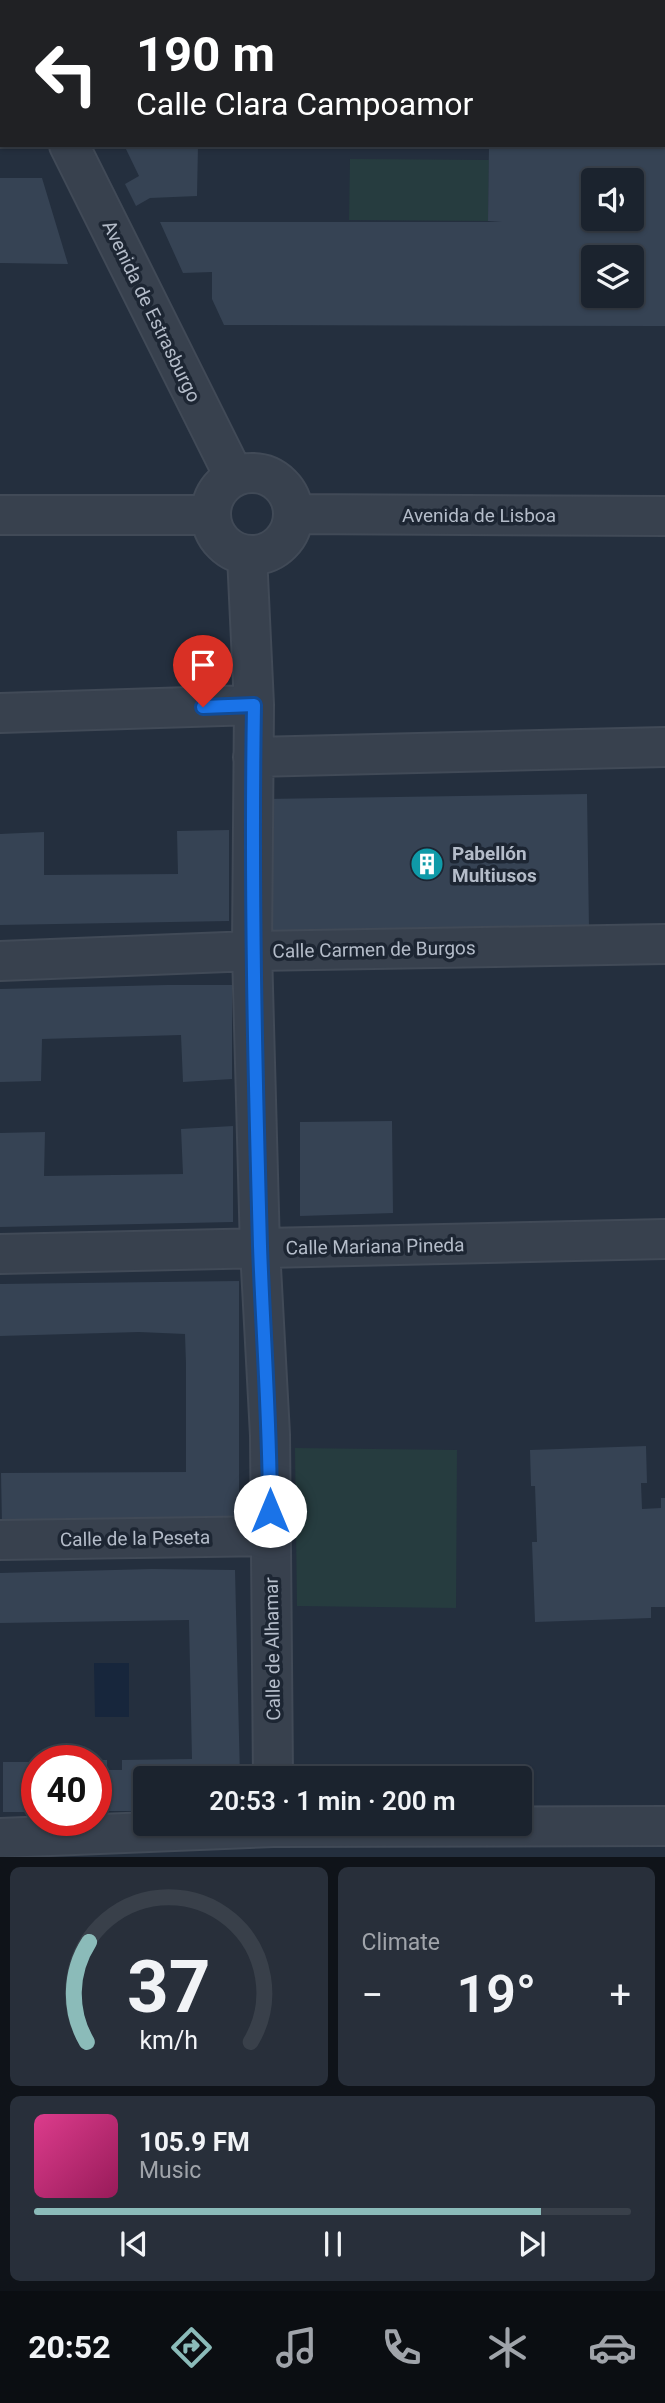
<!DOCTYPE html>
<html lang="en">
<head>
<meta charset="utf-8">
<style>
	:root { --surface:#1b232e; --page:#282f3a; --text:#f1f3f6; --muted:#a0a4aa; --line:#39404a; --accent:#8bbbb9 }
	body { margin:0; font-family:Roboto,sans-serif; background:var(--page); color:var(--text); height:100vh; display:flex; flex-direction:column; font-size:26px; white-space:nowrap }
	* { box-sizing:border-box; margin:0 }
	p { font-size:23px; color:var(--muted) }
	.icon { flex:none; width:38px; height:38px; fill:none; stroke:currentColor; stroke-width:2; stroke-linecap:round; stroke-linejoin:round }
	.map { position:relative; height:1857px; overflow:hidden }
	.side { display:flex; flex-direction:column; gap:10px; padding:10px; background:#0f1319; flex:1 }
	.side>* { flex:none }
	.hud { position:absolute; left:0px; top:0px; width:665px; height:147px; box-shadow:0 2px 5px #0004,0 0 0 2px var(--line); background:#202124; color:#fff; overflow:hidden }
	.buttons { position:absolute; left:581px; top:168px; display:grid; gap:14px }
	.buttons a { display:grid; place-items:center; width:63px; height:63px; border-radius:7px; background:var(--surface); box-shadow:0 2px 5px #0004,0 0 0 2px var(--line); font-size:35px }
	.speed { position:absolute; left:21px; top:1745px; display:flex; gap:14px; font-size:35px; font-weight:700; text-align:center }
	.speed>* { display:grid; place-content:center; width:91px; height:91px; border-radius:50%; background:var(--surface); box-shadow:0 2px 5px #0004,0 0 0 2px var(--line); line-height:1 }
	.speed .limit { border:10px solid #d22; background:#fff; color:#111 }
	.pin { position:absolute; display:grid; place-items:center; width:60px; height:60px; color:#fff; margin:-72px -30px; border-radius:50% 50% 50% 0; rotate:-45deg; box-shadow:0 0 7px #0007 }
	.pin .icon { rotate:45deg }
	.me { position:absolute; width:77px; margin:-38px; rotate:0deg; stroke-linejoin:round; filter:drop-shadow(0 0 5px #0008) }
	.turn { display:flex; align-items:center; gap:24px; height:147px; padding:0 21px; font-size:32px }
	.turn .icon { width:91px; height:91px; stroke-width:2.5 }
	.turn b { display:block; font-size:49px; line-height:60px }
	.big { font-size:52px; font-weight:600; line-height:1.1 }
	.side .card { flex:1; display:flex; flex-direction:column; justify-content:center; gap:10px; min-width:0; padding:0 24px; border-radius:10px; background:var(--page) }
	.side .dial { align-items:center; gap:0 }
	.dial svg { height:182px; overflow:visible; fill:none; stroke:var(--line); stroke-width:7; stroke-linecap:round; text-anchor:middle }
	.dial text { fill:var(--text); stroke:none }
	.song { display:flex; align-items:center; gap:21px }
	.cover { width:84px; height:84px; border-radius:10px; background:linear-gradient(135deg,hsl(330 70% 55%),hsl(330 70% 35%)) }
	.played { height:7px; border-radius:4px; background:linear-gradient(90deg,var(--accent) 85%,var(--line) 85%) }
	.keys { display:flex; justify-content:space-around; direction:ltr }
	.heat { display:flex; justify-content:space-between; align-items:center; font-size:38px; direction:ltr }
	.side .tiles { flex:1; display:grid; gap:10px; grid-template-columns:1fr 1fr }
	.card:last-child { grid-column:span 2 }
	.trip { position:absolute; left:133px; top:1766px; width:399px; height:70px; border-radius:7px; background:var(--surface); box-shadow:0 2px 5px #0004,0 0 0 2px var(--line); font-weight:600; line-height:70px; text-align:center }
	.tabs { display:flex; height:112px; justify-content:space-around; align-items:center; background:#0b0e12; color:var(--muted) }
	.tabs .icon { width:49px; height:49px }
	.tabs .active { color:var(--accent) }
	.tabs b { font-size:32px; color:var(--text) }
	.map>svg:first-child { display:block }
	.green { fill:#263c3f }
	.water { fill:#17263c }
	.building { fill:#364354; fill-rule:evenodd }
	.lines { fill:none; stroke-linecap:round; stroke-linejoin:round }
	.minor-casing { stroke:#414a57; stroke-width:42 }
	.minor { stroke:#38414e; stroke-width:38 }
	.route-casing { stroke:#114b97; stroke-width:18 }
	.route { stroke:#1a73e8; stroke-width:12 }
	.labels { text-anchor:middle; stroke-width:7; stroke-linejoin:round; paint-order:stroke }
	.street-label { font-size:19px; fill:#b4bcc9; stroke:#1d2633 }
	.poi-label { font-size:19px; font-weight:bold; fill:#b4bcc9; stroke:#1d2633; text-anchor:start }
</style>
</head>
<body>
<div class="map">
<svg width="665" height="1857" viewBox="0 0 665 1857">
	<rect width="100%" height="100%" fill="#242f3e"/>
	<path class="green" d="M 350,159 L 489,160 L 488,221 L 349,220 Z
		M 295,1448 L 457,1450 L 456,1608 L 297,1606 Z"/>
	<path class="water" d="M 94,1663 L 129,1663 L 129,1717 L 95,1717 Z"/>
	<path class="building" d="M 124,145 L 198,145 L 197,196 L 150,198 L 136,206 L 125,184 L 139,176 Z
		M 489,145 L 665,145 L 665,326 L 224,325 L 212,299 L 212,272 L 183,273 L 160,222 L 502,222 L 488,221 ZM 593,180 L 632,180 L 632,219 L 593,219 ZM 593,257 L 632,257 L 632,296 L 593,296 Z
		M 0,178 L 42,178 L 68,264 L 0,263 Z
		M 587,794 L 589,929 L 267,933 L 265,799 Z
		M 229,830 L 229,921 L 0,925 L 0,834 L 44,832 L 44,875 L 178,874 L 177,831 Z
		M 167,985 L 232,985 L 232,1079 L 183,1082 L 181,1035 L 42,1039 L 41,1081 L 0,1082 L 0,989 Z
		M 392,1121 L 393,1213 L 300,1216 L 300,1122 Z
		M 233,1126 L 233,1222 L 0,1227 L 0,1133 L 45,1132 L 44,1176 L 183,1174 L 181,1129 Z
		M 239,1281 L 239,1521 L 2,1525 L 1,1473 L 186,1472 L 186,1364 L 185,1334 L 139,1332 L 0,1336 L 0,1284 Z
		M 646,1446 L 647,1483 L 641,1483 L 642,1509 L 661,1508 L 661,1498 L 665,1498 L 665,1607 L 651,1607 L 651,1618 L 535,1622 L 532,1542 L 537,1542 L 535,1486 L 531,1486 L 530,1450 Z
		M 152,1569 L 235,1570 L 240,1778 L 145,1778 L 145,1811 L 96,1811 L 96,1760 L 107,1760 L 107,1770 L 122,1770 L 122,1760 L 192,1759 L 189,1620 L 0,1623 L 0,1573 Z
		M 3,1762 L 37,1762 L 37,1812 L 3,1812 Z"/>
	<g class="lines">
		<defs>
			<path id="minor" d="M 0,6 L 2,9
				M 69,145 L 234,476
				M211 514a41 41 0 1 1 82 0a41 41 0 1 1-82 0Z
				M 293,514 L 665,516
				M 0,515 L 210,515
				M 247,555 L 254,705 L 252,951 L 260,1249 L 270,1435 L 273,1778
				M 0,713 L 254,705
				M 253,757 L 665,747
				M 0,961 L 252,951 L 665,944
				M 0,1254 L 665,1239
				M 0,1540 L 270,1536
				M 0,1838 L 273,1827 L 665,1826"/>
		</defs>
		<use href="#minor" class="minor-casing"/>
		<use href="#minor" class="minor"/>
	</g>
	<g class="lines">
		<defs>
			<path id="route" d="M 203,707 L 254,705 C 251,885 255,1065 260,1246 C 263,1334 270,1422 270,1511"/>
		</defs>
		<use href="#route" class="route-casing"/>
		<use href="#route" class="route"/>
	</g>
	<defs>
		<symbol id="building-disc" viewBox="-11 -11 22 22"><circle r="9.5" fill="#0f9aa8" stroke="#1d2633"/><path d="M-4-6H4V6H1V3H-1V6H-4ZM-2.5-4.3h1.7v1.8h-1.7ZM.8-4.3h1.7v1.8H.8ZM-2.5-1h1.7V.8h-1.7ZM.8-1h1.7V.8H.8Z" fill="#fff"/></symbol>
	</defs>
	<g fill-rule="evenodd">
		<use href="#building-disc" x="408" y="845" width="38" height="38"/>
	</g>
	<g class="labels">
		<g class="street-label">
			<text transform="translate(152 311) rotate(64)" y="7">Avenida de Estrasburgo</text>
			<text x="479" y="522">Avenida de Lisboa</text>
			<text transform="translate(374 949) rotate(-1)" y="7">Calle Carmen de Burgos</text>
			<text transform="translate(375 1246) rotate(-1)" y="7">Calle Mariana Pineda</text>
			<text transform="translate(135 1538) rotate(-1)" y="7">Calle de la Peseta</text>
			<text transform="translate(272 1649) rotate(-91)" y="7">Calle de Alhamar</text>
		</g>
		<g class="poi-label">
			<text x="452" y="860">Pabellón<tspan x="452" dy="22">Multiusos</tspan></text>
		</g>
	</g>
</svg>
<div class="buttons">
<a><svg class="icon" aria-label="sound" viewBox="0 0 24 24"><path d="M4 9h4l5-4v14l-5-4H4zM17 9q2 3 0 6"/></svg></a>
<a><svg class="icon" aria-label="layers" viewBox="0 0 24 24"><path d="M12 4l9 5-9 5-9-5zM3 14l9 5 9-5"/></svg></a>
</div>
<div class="speed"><div class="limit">40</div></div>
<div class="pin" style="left:203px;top:707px;background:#d93025"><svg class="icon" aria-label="arrive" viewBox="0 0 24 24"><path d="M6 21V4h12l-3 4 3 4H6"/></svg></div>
<svg class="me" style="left:270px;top:1511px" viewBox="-20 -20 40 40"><circle r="19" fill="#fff"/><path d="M0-13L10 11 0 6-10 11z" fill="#1a73e8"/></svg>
<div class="trip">20:53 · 1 min · 200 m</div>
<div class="hud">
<div class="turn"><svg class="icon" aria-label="left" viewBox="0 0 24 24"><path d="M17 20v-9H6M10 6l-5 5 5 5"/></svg><div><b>190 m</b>Calle Clara Campoamor</div></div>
</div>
</div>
<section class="side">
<div class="tiles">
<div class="card dial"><svg viewBox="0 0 100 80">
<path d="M14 69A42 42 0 1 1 86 69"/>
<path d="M14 69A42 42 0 0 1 15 25" stroke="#8bbbb9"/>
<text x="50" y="56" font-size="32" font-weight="700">37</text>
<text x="50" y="72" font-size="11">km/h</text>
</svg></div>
<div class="card"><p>Climate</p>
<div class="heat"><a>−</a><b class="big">19°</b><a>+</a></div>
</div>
<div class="card">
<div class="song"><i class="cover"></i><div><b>105.9 FM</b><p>Music</p></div></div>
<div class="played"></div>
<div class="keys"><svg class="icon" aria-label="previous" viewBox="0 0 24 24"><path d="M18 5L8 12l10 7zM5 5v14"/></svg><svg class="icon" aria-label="pause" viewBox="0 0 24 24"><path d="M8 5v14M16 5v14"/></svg><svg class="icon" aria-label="next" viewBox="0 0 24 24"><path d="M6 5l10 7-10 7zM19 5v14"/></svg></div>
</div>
</div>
</section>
<nav class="tabs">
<b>20:52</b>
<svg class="icon active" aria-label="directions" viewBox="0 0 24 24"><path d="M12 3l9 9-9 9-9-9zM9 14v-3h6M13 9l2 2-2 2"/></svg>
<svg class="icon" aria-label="music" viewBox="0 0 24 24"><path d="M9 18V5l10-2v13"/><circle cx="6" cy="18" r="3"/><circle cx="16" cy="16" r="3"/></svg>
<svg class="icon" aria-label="phone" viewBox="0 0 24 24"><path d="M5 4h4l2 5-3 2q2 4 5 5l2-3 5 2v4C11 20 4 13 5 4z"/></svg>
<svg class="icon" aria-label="climate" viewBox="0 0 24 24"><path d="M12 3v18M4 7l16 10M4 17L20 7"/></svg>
<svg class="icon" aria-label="car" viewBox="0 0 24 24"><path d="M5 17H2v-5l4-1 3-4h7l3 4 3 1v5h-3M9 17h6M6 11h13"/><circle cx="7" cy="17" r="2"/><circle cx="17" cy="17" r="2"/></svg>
</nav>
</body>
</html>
